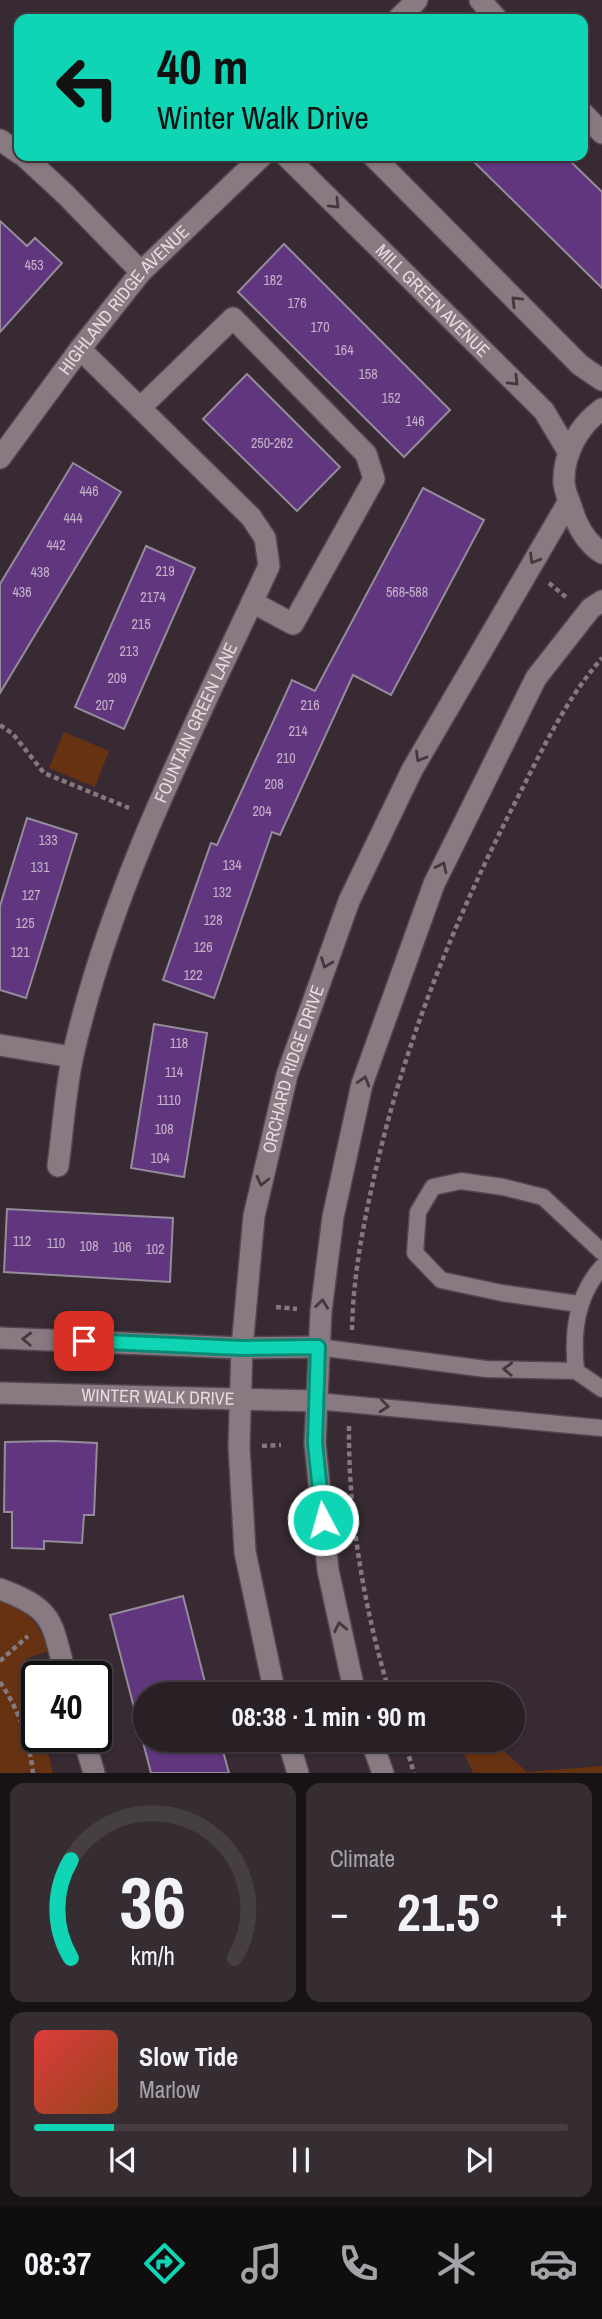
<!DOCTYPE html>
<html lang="en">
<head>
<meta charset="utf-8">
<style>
	:root { --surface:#292026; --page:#352d32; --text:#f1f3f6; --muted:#a5a3a7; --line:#453e43; --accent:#0fd5b4 }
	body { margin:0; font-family:"Archivo Narrow",sans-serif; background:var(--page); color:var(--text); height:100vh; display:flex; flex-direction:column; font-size:26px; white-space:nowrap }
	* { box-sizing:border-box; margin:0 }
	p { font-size:23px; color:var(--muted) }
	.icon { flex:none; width:38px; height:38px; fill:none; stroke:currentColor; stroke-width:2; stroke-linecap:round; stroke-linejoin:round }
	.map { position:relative; height:1773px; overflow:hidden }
	.details { display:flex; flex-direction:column; gap:10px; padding:10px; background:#171215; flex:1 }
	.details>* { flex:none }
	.banner { position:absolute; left:14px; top:14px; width:574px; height:147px; border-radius:14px; box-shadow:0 2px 5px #0004,0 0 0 2px var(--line); background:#0fd5b4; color:#111; overflow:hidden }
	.speed { position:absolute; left:21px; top:1661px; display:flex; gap:14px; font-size:35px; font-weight:700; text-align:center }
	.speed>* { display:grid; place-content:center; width:91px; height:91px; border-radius:50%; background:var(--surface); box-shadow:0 2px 5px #0004,0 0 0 2px var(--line); line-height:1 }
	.speed .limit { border:4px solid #111; border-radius:10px; background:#fff; color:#111 }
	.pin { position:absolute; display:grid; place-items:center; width:60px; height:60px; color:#fff; margin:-30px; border-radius:14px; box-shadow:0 4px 10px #0006 }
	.me { position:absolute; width:77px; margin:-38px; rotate:354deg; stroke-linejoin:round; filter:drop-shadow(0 0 5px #0008) }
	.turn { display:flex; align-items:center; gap:24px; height:147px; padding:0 28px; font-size:32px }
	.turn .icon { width:91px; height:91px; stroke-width:2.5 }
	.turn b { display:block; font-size:49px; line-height:60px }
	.big { font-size:52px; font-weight:700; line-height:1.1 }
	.details .widget { flex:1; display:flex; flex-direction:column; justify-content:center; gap:10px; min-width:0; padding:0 24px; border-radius:14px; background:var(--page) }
	.details .dial { align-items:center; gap:0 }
	.dial svg { height:182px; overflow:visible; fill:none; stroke:var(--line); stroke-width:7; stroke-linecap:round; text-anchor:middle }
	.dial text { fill:var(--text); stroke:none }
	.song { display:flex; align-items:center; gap:21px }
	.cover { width:84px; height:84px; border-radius:10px; background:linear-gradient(135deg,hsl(0 70% 55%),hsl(20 70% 35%)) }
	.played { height:7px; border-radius:4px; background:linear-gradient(90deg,var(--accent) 15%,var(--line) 15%) }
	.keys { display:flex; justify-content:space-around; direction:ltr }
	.heat { display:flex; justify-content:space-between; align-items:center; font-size:38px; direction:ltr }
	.details .tiles { flex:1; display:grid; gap:10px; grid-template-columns:1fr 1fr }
	.widget:last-child { grid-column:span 2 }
	.trip { position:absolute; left:133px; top:1682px; width:392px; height:70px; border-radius:35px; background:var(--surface); box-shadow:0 2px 5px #0004,0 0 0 2px var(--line); font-weight:700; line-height:70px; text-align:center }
	.tabs { display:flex; height:112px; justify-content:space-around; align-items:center; background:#100d0f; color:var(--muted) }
	.tabs .icon { width:49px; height:49px }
	.tabs .active { color:var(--accent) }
	.tabs b { font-size:32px; color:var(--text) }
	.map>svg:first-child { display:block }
	.green { fill:#673212 }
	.building { fill:#60367e; stroke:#948c9b; stroke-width:2 }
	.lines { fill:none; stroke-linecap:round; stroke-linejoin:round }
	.lane-casing { stroke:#52474e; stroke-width:19 }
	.street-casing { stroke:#52474e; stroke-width:24 }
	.secondary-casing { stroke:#52474e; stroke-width:24 }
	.path { stroke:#857980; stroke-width:4.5; stroke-dasharray:5 3.5; stroke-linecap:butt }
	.lane { stroke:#897a82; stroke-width:16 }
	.street { stroke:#897a82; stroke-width:21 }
	.secondary { stroke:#897a82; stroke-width:21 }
	.oneway { stroke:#44373e }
	.route-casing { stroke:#0a8a75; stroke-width:18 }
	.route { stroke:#0fd5b4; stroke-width:12 }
	.labels { text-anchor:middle; stroke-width:7; stroke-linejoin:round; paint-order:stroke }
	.number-label { font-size:14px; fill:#c4b2c8 }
	.street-label { font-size:18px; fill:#e5dce1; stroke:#2d2128 }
</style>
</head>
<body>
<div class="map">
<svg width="602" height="1773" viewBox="0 0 602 1773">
	<rect width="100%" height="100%" fill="#372a32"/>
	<path class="green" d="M 64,732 L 109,751 L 95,787 L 49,768 Z
		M 0,1599 C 27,1611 41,1623 48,1651 L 26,1659 L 37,1704 L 37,1736 L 44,1736 L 53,1773 L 0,1773 Z
		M 458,1740 L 491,1740 L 527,1772 L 602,1766 L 602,1773 L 473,1773 Z"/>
	<path class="building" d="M 468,156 L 565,156 L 602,192 L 602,288 Z
		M 0,221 L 27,246 L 35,238 L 62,263 L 0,332 Z
		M 284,244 L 450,410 L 404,457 L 238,292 Z
		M 247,374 L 340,467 L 297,511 L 203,419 Z
		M 73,463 L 121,492 L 0,693 L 0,584 Z
		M 423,488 L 484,520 L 391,695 L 353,675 L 280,835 L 272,832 L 214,998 L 163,980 L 211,843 L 217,845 L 292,680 L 315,691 Z
		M 146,546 L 195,568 L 124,729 L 75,707 Z
		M 27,818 L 77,834 L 26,998 L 0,990 L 0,906 Z
		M 154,1024 L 207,1033 L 184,1177 L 131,1168 Z
		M 7,1209 L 173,1218 L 170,1282 L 4,1272 Z
		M 54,1441 L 97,1443 L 94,1515 L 84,1515 L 82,1543 L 44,1541 L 44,1549 L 12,1548 L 12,1512 L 4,1512 L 5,1442 Z
		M 183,1596 L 208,1694 L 145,1694 L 145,1740 L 220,1740 L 229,1773 L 151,1773 L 110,1615 Z"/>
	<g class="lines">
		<defs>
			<path id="lane" d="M 602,1267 C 576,1296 572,1333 576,1371 L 602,1389
				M 579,1304 L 502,1293 L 441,1280 L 415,1253 L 418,1212 L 433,1187 L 461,1181 L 503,1187 L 543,1197 L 602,1252
				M 318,1347 L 486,1369 L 576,1371
				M 316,1401 L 602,1428"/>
			<g id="street">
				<path d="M 480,0 L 497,19"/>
				<path d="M 398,19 L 417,0"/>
				<path d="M 583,113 L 602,133"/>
				<path d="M 0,140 L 19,153"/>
				<path d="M 24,156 L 66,195 L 141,272"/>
				<path id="s1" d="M 286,156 L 534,401 L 544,411 L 569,453"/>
				<path d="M 373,156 L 580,365 L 602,380"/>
				<path d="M 140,408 L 233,318 L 366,454 L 374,479 L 293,624 L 252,602"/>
				<path id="s2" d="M 0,458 L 80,349 L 141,272 L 262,156"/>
				<path d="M 0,1045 L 72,1057"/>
				<path id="s3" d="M 58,1166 C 63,1130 65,1091 73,1055 C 112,883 195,726 269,566 L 265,538 L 251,517 L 80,349"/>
				<path d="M 0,1338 L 242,1348 L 318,1347"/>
				<path id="s4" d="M 0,1393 L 316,1401"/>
				<path d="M 0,1589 C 57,1610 51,1623 66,1676"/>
				<path d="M 83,1736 L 94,1773"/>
			</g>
			<g id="secondary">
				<path d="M 602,409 C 579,426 563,453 564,483 C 565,492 569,501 572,509 C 577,526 587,543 602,553"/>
				<path id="s5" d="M 275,1694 L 245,1552 L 239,1447 L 242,1348 L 254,1216 L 287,1075 L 349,901 L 412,770 L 569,501"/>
				<path d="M 355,1694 L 328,1570 L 315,1443 L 321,1311 L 333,1217 L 362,1084 L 434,884 L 536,678 L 591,608 L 602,601"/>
				<path d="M 288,1740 L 298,1773"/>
				<path d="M 371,1740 L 383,1773"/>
			</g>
		</defs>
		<use href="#lane" class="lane-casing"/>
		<use href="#street" class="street-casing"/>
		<use href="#secondary" class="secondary-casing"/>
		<path class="path" d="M 549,583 L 567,598
			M 0,725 L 13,734 L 44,773 L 129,808
			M 276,1307 L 297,1309
			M 352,1330 C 353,1277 363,1225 375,1173 C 405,1040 457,914 520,793 C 544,746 567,698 602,658
			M 349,1426 C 348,1515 364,1609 390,1694
			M 262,1446 L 281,1445
			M 0,1661 L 28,1636
			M 0,1682 C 19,1710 29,1739 33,1773
			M 404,1740 L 414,1773"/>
		<use href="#lane" class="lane"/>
		<use href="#street" class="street"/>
		<use href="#secondary" class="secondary"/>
	</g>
	<defs><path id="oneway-chevron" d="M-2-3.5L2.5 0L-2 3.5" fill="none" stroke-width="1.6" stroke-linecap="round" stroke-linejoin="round" transform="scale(1.75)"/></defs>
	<g class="oneway">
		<use href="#oneway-chevron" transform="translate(335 204) rotate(45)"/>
		<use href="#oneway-chevron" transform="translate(516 301) rotate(-135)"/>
		<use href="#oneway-chevron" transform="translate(514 381) rotate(45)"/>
		<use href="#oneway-chevron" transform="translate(534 559) rotate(121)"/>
		<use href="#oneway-chevron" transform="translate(420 757) rotate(120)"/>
		<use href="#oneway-chevron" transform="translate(442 867) rotate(-64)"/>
		<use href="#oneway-chevron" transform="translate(326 963) rotate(111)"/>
		<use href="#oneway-chevron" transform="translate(364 1081) rotate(-73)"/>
		<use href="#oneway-chevron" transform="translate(262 1181) rotate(103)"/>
		<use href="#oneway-chevron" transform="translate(322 1304) rotate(-83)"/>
		<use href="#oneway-chevron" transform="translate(27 1339) rotate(-178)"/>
		<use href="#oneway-chevron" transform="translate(508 1369) rotate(-178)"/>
		<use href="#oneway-chevron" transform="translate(384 1406) rotate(6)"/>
		<use href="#oneway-chevron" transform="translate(340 1627) rotate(-102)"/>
	</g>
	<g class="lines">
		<defs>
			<path id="route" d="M 84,1341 L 242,1348 L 318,1347 L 315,1443 L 323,1520"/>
		</defs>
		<use href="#route" class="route-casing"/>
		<use href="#route" class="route"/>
	</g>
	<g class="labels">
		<g class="number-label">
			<text x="34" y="270">453</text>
			<text x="273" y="285">182</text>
			<text x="297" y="308">176</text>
			<text x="320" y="332">170</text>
			<text x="344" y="355">164</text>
			<text x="368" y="379">158</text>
			<text x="391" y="403">152</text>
			<text x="415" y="426">146</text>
			<text x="272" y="448">250-262</text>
			<text x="89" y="496">446</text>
			<text x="73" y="523">444</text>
			<text x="56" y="550">442</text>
			<text x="165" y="576">219</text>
			<text x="40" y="577">438</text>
			<text x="22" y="597">436</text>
			<text x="407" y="597">568-588</text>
			<text x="153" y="602">2174</text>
			<text x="141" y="629">215</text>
			<text x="129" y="656">213</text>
			<text x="117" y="683">209</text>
			<text x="105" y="710">207</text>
			<text x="310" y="710">216</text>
			<text x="298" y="736">214</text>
			<text x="286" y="763">210</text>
			<text x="274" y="789">208</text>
			<text x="262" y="816">204</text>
			<text x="48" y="845">133</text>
			<text x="232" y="870">134</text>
			<text x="40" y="872">131</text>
			<text x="222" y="897">132</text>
			<text x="31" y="900">127</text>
			<text x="213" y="925">128</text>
			<text x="25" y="928">125</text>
			<text x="203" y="952">126</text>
			<text x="20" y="957">121</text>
			<text x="193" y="980">122</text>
			<text x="179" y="1048">118</text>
			<text x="174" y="1077">114</text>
			<text x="169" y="1105">1110</text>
			<text x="164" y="1134">108</text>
			<text x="160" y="1163">104</text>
			<text x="22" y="1246">112</text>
			<text x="56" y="1248">110</text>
			<text x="89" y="1251">108</text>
			<text x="122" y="1252">106</text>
			<text x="155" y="1254">102</text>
		</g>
		<g class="street-label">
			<text dy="6" stroke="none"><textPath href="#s1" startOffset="206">MILL GREEN AVENUE</textPath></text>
			<text dy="6" stroke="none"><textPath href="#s2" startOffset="201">HIGHLAND RIDGE AVENUE</textPath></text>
			<text dy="6" stroke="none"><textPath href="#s3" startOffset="467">FOUNTAIN GREEN LANE</textPath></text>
			<text dy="6" stroke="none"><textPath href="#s5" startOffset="634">ORCHARD RIDGE DRIVE</textPath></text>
			<text dy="6" stroke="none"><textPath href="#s4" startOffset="158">WINTER WALK DRIVE</textPath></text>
		</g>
	</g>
</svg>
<div class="speed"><div class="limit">40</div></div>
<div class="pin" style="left:84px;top:1341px;background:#d93025"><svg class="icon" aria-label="arrive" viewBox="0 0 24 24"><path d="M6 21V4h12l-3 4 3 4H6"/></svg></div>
<svg class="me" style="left:323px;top:1520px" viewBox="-20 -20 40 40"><circle r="17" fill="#0fd5b4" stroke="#fff" stroke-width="3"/><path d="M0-11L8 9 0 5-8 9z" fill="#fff"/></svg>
<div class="trip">08:38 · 1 min · 90 m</div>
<div class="banner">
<div class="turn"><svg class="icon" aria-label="left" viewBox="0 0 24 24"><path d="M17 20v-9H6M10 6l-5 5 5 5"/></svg><div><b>40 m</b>Winter Walk Drive</div></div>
</div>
</div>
<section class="details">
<div class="tiles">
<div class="widget dial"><svg viewBox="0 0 100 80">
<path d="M14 69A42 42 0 1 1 86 69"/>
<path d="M14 69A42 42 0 0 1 14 26" stroke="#0fd5b4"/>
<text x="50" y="56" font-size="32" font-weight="700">36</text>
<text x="50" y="72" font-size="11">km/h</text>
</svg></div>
<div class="widget"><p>Climate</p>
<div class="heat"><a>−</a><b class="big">21.5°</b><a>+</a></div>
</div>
<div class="widget">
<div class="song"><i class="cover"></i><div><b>Slow Tide</b><p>Marlow</p></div></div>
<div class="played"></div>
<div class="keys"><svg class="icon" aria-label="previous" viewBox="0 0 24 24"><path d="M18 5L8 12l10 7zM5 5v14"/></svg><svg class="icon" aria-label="pause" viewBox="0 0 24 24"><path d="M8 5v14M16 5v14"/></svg><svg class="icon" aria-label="next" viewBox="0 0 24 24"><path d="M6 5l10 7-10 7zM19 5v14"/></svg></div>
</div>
</div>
</section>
<nav class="tabs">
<b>08:37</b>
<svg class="icon active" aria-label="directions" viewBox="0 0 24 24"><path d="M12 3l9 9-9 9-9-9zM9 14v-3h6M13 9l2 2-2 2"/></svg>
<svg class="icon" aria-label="music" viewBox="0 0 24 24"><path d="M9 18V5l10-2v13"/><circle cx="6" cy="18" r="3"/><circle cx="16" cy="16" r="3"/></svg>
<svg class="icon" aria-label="phone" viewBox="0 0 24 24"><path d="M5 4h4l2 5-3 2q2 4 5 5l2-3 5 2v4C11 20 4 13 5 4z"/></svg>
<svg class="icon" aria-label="climate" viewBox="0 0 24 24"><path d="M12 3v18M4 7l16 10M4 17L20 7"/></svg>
<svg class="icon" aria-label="car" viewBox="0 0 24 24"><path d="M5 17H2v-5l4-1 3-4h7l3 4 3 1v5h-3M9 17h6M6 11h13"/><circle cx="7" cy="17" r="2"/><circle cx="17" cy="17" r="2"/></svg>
</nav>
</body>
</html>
